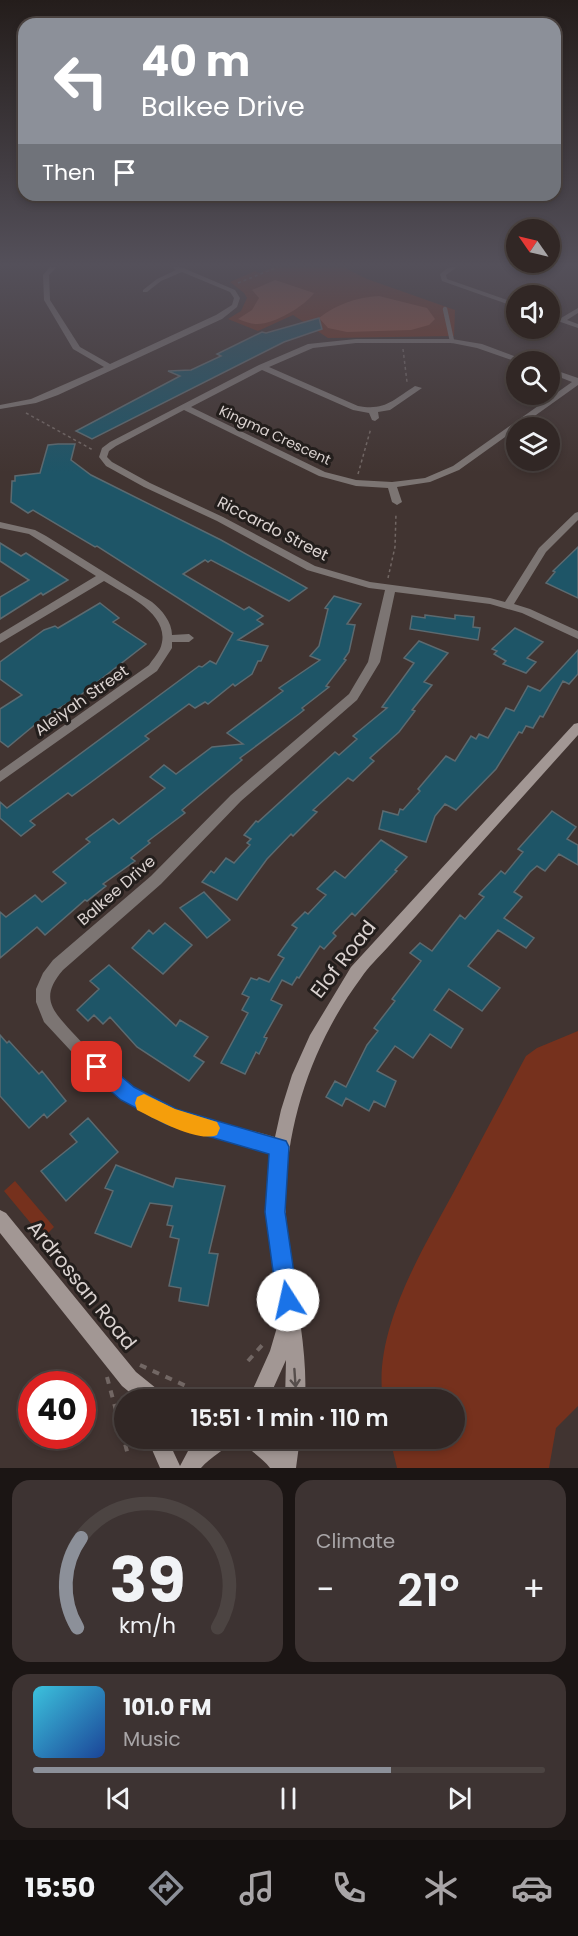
<!DOCTYPE html>
<html lang="en">
<head>
<meta charset="utf-8">
<style>
	:root { --surface:#312725; --page:#3d3332; --text:#f1f3f6; --muted:#a8a5a7; --line:#4c4442; --accent:#8c9099 }
	body { margin:0; font-family:Poppins,sans-serif; background:var(--page); color:var(--text); height:100vh; display:flex; flex-direction:column; font-size:22px; white-space:nowrap }
	* { box-sizing:border-box; margin:0 }
	p { font-size:20px; color:var(--muted) }
	.icon { flex:none; width:33px; height:33px; fill:none; stroke:currentColor; stroke-width:2; stroke-linecap:round; stroke-linejoin:round }
	.map { position:relative; height:1468px; overflow:hidden }
	.details { display:flex; flex-direction:column; gap:12px; padding:12px; background:#1b1514; flex:1 }
	.details>* { flex:none }
	.banner { position:absolute; left:18px; top:18px; width:543px; height:183px; border-radius:18px; box-shadow:0 3px 9px #0003,0 0 0 2px var(--line); background:#8c9099; color:#fff; overflow:hidden }
	.needle { width:39px; rotate:304deg }
	.controls { position:absolute; left:506px; top:219px; display:grid; gap:12px }
	.controls a { display:grid; place-items:center; width:54px; height:54px; border-radius:50%; background:var(--surface); box-shadow:0 3px 9px #0003,0 0 0 2px var(--line); font-size:30px }
	.speed { position:absolute; left:18px; top:1371px; display:flex; gap:12px; font-size:30px; font-weight:700; text-align:center }
	.speed>* { display:grid; place-content:center; width:78px; height:78px; border-radius:50%; background:var(--surface); box-shadow:0 3px 9px #0003,0 0 0 2px var(--line); line-height:1 }
	.speed .limit { border:9px solid #d22; background:#fff; color:#111 }
	.pin { position:absolute; display:grid; place-items:center; width:51px; height:51px; color:#fff; margin:-26px; border-radius:12px; box-shadow:0 3px 9px #0006 }
	.me { position:absolute; width:66px; margin:-33px; rotate:350deg; stroke-linejoin:round; filter:drop-shadow(0 0 4px #0008) }
	.turn { display:flex; align-items:center; gap:21px; height:126px; padding:0 24px; font-size:27px }
	.turn .icon { width:78px; height:78px; stroke-width:2.5 }
	.turn b { display:block; font-size:42px; line-height:51px }
	.then { display:flex; align-items:center; height:57px; padding:0 24px; background:#0003; gap:12px; font-size:22px }
	.big { font-size:45px; font-weight:600; line-height:1.1 }
	.details .tile { flex:1; display:flex; flex-direction:column; justify-content:center; gap:9px; min-width:0; padding:0 21px; border-radius:18px; background:var(--page) }
	.details .dial { align-items:center; gap:0 }
	.dial svg { height:156px; overflow:visible; fill:none; stroke:var(--line); stroke-width:7; stroke-linecap:round; text-anchor:middle }
	.dial text { fill:var(--text); stroke:none }
	.song { display:flex; align-items:center; gap:18px }
	.cover { width:72px; height:72px; border-radius:9px; background:linear-gradient(135deg,hsl(190 70% 55%),hsl(220 70% 35%)) }
	.played { height:6px; border-radius:3px; background:linear-gradient(90deg,var(--accent) 70%,var(--line) 70%) }
	.keys { display:flex; justify-content:space-around; direction:ltr }
	.heat { display:flex; justify-content:space-between; align-items:center; font-size:33px; direction:ltr }
	.details .tiles { flex:1; display:grid; gap:12px; grid-template-columns:1fr 1fr }
	.tile:last-child { grid-column:span 2 }
	.trip { position:absolute; left:114px; top:1389px; width:351px; height:60px; border-radius:30px; background:var(--surface); box-shadow:0 3px 9px #0003,0 0 0 2px var(--line); font-weight:600; line-height:60px; text-align:center }
	.menu { display:flex; height:96px; justify-content:space-around; align-items:center; background:#14100f; color:var(--muted) }
	.menu .icon { width:42px; height:42px }
	.menu .active { color:var(--accent) }
	.menu b { font-size:27px; color:var(--text) }
	.map>svg:first-child { display:block }
	.green { fill:#76311d }
	.water { fill:#9b4f3a }
	.building { fill:#1e5567; stroke:#5c6a70; stroke-width:1.5 }
	.lines { fill:none; stroke-linecap:round; stroke-linejoin:round }
	.path-far1 { stroke:#726764; stroke-width:1.5; stroke-dasharray:3 3; stroke-linecap:butt }
	.path { stroke:#726764; stroke-width:4; stroke-dasharray:7 7; stroke-linecap:butt }
	.lane { stroke:#7c7573; stroke-width:4.5 }
	.street { fill:#7c7573; fill-rule:evenodd }
	.secondary { fill:#a29794; fill-rule:evenodd }
	.oneway { stroke:#564e4c }
	.route { fill:#1a73e8; stroke:#114b97; stroke-width:1.5 }
	.slow { fill:#f59e0b }
	.labels { text-anchor:middle; stroke-width:6; stroke-linejoin:round; paint-order:stroke }
	.far-street-label { font-size:14px; fill:#dad2d0; stroke:#231e1c }
	.street-label { font-size:16px; fill:#dad2d0; stroke:#231e1c }
	.near-street-label { font-size:20px; fill:#dad2d0; stroke:#231e1c }
</style>
</head>
<body>
<div class="map">
<svg width="578" height="1468" viewBox="0 0 578 1468">
	<rect width="100%" height="100%" fill="#413431"/>
	<path class="green" d="M 273,267 L 343,267 L 367,279 L 455,310 L 454,336 L 328,338 L 293,315 L 258,331 L 228,319 L 241,311 L 247,298 L 244,293 L 230,282 L 255,271 L 260,273 Z
		M 578,1031 L 578,1406 L 556,1428 L 549,1468 L 397,1468 L 390,1439 L 454,1438 L 454,1400 L 383,1399 C 372,1329 425,1246 457,1186 C 480,1142 503,1099 526,1056 L 537,1048 Z
		M 15,1181 L 54,1227 L 43,1238 L 4,1191 Z"/>
	<path class="water" d="M 275,280 L 314,293 C 305,306 273,325 256,324 C 250,324 244,321 238,319 L 252,310 L 259,298 L 252,290 Z
		M 379,296 L 427,308 L 435,319 L 429,325 L 411,330 L 347,332 L 328,328 L 319,318 C 337,304 357,297 379,296 Z"/>
	<path class="building" d="M 319,318 L 322,329 L 284,342 L 92,439 L 76,431 L 180,376 L 168,371 L 191,370 L 221,356 L 217,354 L 262,332 L 266,333 Z
		M 58,444 L 75,444 L 71,460 L 91,475 L 221,540 L 307,588 L 289,601 L 211,560 L 208,562 L 205,560 L 183,574 L 244,610 L 249,607 L 263,616 L 257,620 L 263,624 L 238,640 L 268,646 L 261,661 L 258,661 L 252,674 L 235,686 L 233,684 L 208,704 L 205,702 L 195,708 L 189,704 L 145,736 L 149,739 L 90,783 L 72,796 L 68,793 L 30,821 L 35,825 L 21,836 L 0,818 L 0,802 L 7,808 L 199,666 L 202,667 L 210,661 L 216,664 L 233,633 L 97,546 L 95,547 L 33,510 L 28,513 L 11,502 L 12,481 L 15,481 L 15,476 L 40,473 L 48,445 Z
		M 0,543 L 21,556 L 26,553 L 68,580 L 43,595 L 41,593 L 0,619 L 0,597 L 29,580 L 0,561 Z
		M 578,547 L 578,598 L 546,583 L 555,572 L 553,571 Z
		M 334,596 L 361,604 L 347,624 L 355,625 L 349,652 L 344,659 L 346,660 L 326,686 L 329,687 L 302,708 L 304,710 L 299,714 L 240,758 L 242,760 L 182,810 L 185,813 L 148,841 L 150,843 L 131,858 L 135,861 L 103,884 L 106,886 L 87,901 L 85,900 L 45,935 L 37,927 L 0,958 L 0,912 L 6,917 L 35,895 L 42,902 L 66,883 L 53,872 L 90,842 L 86,839 L 113,819 L 119,824 L 165,788 L 150,777 L 164,765 L 176,774 L 212,747 L 243,744 L 227,733 L 283,691 L 279,688 L 320,660 L 310,656 L 319,646 L 328,609 L 325,608 Z
		M 100,603 L 119,618 L 113,622 L 146,644 L 78,697 L 43,718 L 8,747 L 0,741 L 0,709 L 22,695 L 0,679 L 0,662 L 44,630 L 55,626 L 58,628 Z
		M 425,615 L 455,619 L 455,615 L 474,617 L 473,627 L 480,628 L 478,640 L 410,629 L 412,616 L 425,618 Z
		M 515,628 L 543,642 L 527,658 L 536,662 L 526,673 L 503,664 L 506,661 L 494,654 L 497,651 L 492,649 Z
		M 419,641 L 448,653 L 424,682 L 432,685 L 412,710 L 415,711 L 399,732 L 370,758 L 374,761 L 353,781 L 348,778 L 313,810 L 317,812 L 293,836 L 291,834 L 267,859 L 237,900 L 202,882 L 211,871 L 214,873 L 226,858 L 234,863 L 250,845 L 247,843 L 251,839 L 244,835 L 256,821 L 258,822 L 335,752 L 339,755 L 357,739 L 353,736 L 387,708 L 382,707 L 414,663 L 404,658 Z
		M 578,650 L 578,674 L 569,684 L 563,681 L 543,717 L 540,716 L 533,728 L 526,726 L 522,733 L 519,732 L 496,769 L 456,810 L 445,804 L 435,816 L 426,842 L 379,829 L 383,811 L 398,815 L 400,809 L 403,810 L 420,791 L 418,789 L 446,756 L 455,761 L 471,736 L 476,739 L 479,734 L 488,738 L 506,708 L 514,711 L 528,686 L 540,691 Z
		M 552,811 L 576,827 L 567,839 L 578,845 L 578,865 L 559,854 L 545,871 L 537,866 L 530,872 L 514,892 L 522,897 L 504,918 L 534,938 L 526,948 L 498,930 L 468,966 L 500,988 L 482,1011 L 449,989 L 434,1010 L 463,1029 L 451,1048 L 430,1034 L 413,1058 L 395,1046 L 377,1071 L 396,1081 L 385,1107 L 374,1101 L 369,1111 L 346,1098 L 342,1106 L 326,1097 L 335,1081 L 346,1087 L 367,1045 L 378,1031 L 374,1028 L 395,1001 L 392,999 L 421,961 L 410,953 L 420,943 L 432,951 L 460,915 L 465,919 L 484,897 L 479,894 L 501,871 L 505,874 L 523,852 L 518,849 Z
		M 381,840 L 407,857 L 395,870 L 397,871 L 355,916 L 352,913 L 333,933 L 336,936 L 324,949 L 320,946 L 299,978 L 297,977 L 292,985 L 282,980 L 271,1000 L 282,1005 L 264,1037 L 267,1038 L 259,1054 L 256,1052 L 245,1074 L 221,1063 L 248,1013 L 242,1010 L 249,997 L 242,994 L 251,978 L 257,980 L 259,978 L 269,982 L 284,958 L 278,955 L 297,928 L 292,925 L 305,912 L 308,914 L 326,895 L 317,889 L 335,871 L 345,878 Z
		M 204,892 L 230,920 L 207,938 L 180,908 Z
		M 165,923 L 192,945 L 163,974 L 132,948 L 149,930 L 153,934 Z
		M 109,965 L 176,1026 L 180,1020 L 208,1037 L 194,1056 L 204,1062 L 189,1081 L 137,1047 L 110,1017 L 103,1024 L 94,1015 L 88,1021 L 77,1010 L 99,989 L 90,981 Z
		M 0,1035 L 7,1043 L 9,1041 L 39,1074 L 42,1071 L 66,1101 L 47,1118 L 44,1114 L 29,1128 L 0,1096 Z
		M 88,1118 L 118,1152 L 66,1201 L 41,1171 L 77,1142 L 70,1134 Z
		M 116,1165 L 173,1187 L 176,1178 L 225,1186 L 209,1253 L 218,1254 L 208,1306 L 179,1301 L 181,1288 L 169,1286 L 179,1239 L 170,1237 L 173,1226 L 167,1225 L 172,1206 L 150,1203 L 131,1247 L 95,1233 L 113,1191 L 105,1188 Z"/>
	<g class="lines">
		<path class="path-far1" d="M 238,283 L 278,267
			M 403,349 L 407,382
			M 26,413 L 93,450
			M 358,474 L 371,428
			M 388,578 L 395,547 L 396,513"/>
		<path class="path" d="M 248,1361 L 264,1343
			M 140,1365 L 186,1386
			M 107,1377 L 128,1455"/>
		<path class="lane" d="M 445,309 L 452,341"/>
		<path class="street" d="M 50,267 L 57,267 L 49,275 L 50,300 L 80,347 L 110,364 L 216,315 L 232,305 L 234,298 L 230,292 L 182,272 L 161,281 L 147,292 L 143,292 L 143,290 L 157,279 L 176,270 L 172,267 L 181,267 L 235,290 L 240,298 L 237,307 L 222,319 L 58,395 L 36,403 L 0,409 L 0,405 L 31,399 L 104,367 L 73,349 L 44,300 L 43,275 Z
			M 449,267 L 457,267 L 446,275 L 447,279 L 516,303 L 516,307 L 442,281 L 440,274 Z
			M 578,308 L 578,313 L 567,320 L 578,324 L 578,328 L 549,318 L 549,314 L 561,318 Z
			M 356,339 L 452,339 L 482,344 L 530,362 L 517,362 L 477,348 L 452,343 L 356,343 L 313,348 L 269,367 L 358,406 C 385,411 393,400 415,386 L 422,388 L 390,410 L 378,412 L 379,418 L 375,421 L 372,420 L 369,413 L 353,410 L 262,370 L 191,407 L 325,472 L 356,480 L 392,482 L 425,478 L 453,466 L 572,382 L 549,373 L 549,368 L 578,378 L 578,385 L 459,470 L 430,482 L 397,487 L 402,502 L 397,505 L 392,502 L 388,488 L 356,486 L 319,476 L 184,410 L 116,446 L 109,451 L 107,457 L 112,462 L 150,483 L 223,517 L 315,566 L 370,582 L 490,598 L 505,602 L 539,548 L 575,513 L 578,512 L 578,520 L 546,552 L 514,604 L 530,609 L 578,631 L 578,639 L 522,613 L 490,604 L 395,592 L 380,662 L 357,700 L 241,801 L 161,884 L 63,970 C 40,997 51,1009 72,1032 C 118,1081 149,1103 214,1122 C 237,1128 263,1132 285,1141 L 287,1147 L 285,1153 L 279,1155 L 190,1131 L 142,1111 L 122,1099 L 96,1078 L 44,1022 L 36,1002 L 36,989 L 43,973 L 53,960 L 151,876 L 231,795 L 349,694 L 368,662 L 385,590 L 369,588 L 307,570 L 217,521 L 144,487 L 106,466 L 99,457 L 102,448 L 110,442 L 259,365 L 308,344 Z
			M 0,522 L 35,530 L 46,536 L 152,602 C 162,610 172,622 172,635 L 189,634 L 194,638 L 189,642 L 172,642 L 172,648 L 157,671 L 0,782 L 0,771 L 149,665 C 152,660 157,655 160,649 C 174,615 126,595 104,581 L 0,643 L 0,634 L 96,576 L 29,534 L 0,528 Z"/>
		<path class="secondary" d="M 578,723 L 578,735 C 534,784 489,834 445,883 C 426,905 407,926 388,947 C 379,957 368,967 361,978 C 317,1037 290,1110 286,1184 C 282,1257 309,1327 305,1400 L 285,1400 L 286,1360 L 268,1400 L 248,1400 L 270,1351 L 280,1317 L 272,1264 L 268,1223 L 269,1184 L 273,1146 L 281,1110 L 292,1075 L 310,1035 L 351,967 L 574,724 Z
			M 0,1210 L 6,1213 L 136,1372 L 162,1393 L 165,1400 L 139,1400 L 122,1386 L 0,1233 Z
			M 147,1438 L 167,1438 L 180,1466 L 188,1451 L 202,1438 L 233,1438 C 228,1449 210,1457 201,1468 L 160,1468 Z
			M 240,1438 L 271,1438 L 279,1446 L 280,1438 L 300,1438 L 296,1468 L 270,1468 C 262,1457 244,1447 240,1438 Z"/>
	</g>
	<defs><path id="oneway-shaft" d="M-6 0H5M1.5-3L5.5 0L1.5 3" fill="none" stroke-width="1.6" stroke-linecap="round" stroke-linejoin="round" transform="scale(1.5)"/></defs>
	<use class="oneway" href="#oneway-shaft" transform="translate(295 1378) rotate(86)"/>
	<linearGradient id="sky" x2="0" y2="1"><stop stop-color="#241d1b"/><stop offset="0.56" stop-color="#54505a"/><stop offset="1" stop-color="#54505a" stop-opacity="0"/></linearGradient>
	<rect width="578" height="473" fill="url(#sky)"/>
	<path class="route" d="M 97,1058 L 103,1061 L 134,1087 L 176,1109 L 286,1141 L 289,1147 L 285,1212 L 298,1300 L 295,1307 L 288,1310 L 280,1307 L 277,1300 L 265,1212 L 269,1154 L 166,1124 L 121,1100 L 90,1073 L 88,1067 L 90,1061 Z"/>
	<path class="slow" d="M 144,1094 L 175,1109 L 217,1122 L 220,1128 L 217,1135 C 198,1143 155,1119 137,1110 L 135,1103 L 137,1097 Z"/>
	<g class="labels">
		<g class="far-street-label">
			<text transform="translate(275 435) rotate(25)" y="5">Kingma Crescent</text>
		</g>
		<g class="street-label">
			<text transform="translate(273 528) rotate(27)" y="6">Riccardo Street</text>
			<text transform="translate(81 700) rotate(-35)" y="6">Aleiyah Street</text>
			<text transform="translate(116 890) rotate(-41)" y="6">Balkee Drive</text>
		</g>
		<g class="near-street-label">
			<text transform="translate(343 959) rotate(-52)" y="7">Elof Road</text>
			<text transform="translate(82 1285) rotate(51)" y="7">Ardrossan Road</text>
		</g>
	</g>
</svg>
<div class="controls">
<a><svg class="needle" viewBox="-14 -14 28 28"><path d="M0-13l5 13h-10z" fill="#e53935"/><path d="M0 13l5-13h-10z" fill="#a8a5a7"/></svg></a>
<a><svg class="icon" aria-label="sound" viewBox="0 0 24 24"><path d="M4 9h4l5-4v14l-5-4H4zM17 9q2 3 0 6"/></svg></a>
<a><svg class="icon" aria-label="search" viewBox="0 0 24 24"><circle cx="10" cy="10" r="6"/><path d="M15 15l6 6"/></svg></a>
<a><svg class="icon" aria-label="layers" viewBox="0 0 24 24"><path d="M12 4l9 5-9 5-9-5zM3 14l9 5 9-5"/></svg></a>
</div>
<div class="speed"><div class="limit">40</div></div>
<div class="pin" style="left:97px;top:1067px;background:#d93025"><svg class="icon" aria-label="arrive" viewBox="0 0 24 24"><path d="M6 21V4h12l-3 4 3 4H6"/></svg></div>
<svg class="me" style="left:288px;top:1300px" viewBox="-20 -20 40 40"><circle r="19" fill="#fff"/><path d="M0-13L10 11 0 6-10 11z" fill="#1a73e8"/></svg>
<div class="trip">15:51 · 1 min · 110 m</div>
<div class="banner">
<div class="turn"><svg class="icon" aria-label="left" viewBox="0 0 24 24"><path d="M17 20v-9H6M10 6l-5 5 5 5"/></svg><div><b>40 m</b>Balkee Drive</div></div>
<div class="then">Then<svg class="icon" aria-label="arrive" viewBox="0 0 24 24"><path d="M6 21V4h12l-3 4 3 4H6"/></svg></div>
</div>
</div>
<section class="details">
<div class="tiles">
<div class="tile dial"><svg viewBox="0 0 100 80">
<path d="M14 69A42 42 0 1 1 86 69"/>
<path d="M14 69A42 42 0 0 1 16 23" stroke="#8c9099"/>
<text x="50" y="56" font-size="32" font-weight="700">39</text>
<text x="50" y="72" font-size="11">km/h</text>
</svg></div>
<div class="tile"><p>Climate</p>
<div class="heat"><a>−</a><b class="big">21°</b><a>+</a></div>
</div>
<div class="tile">
<div class="song"><i class="cover"></i><div><b>101.0 FM</b><p>Music</p></div></div>
<div class="played"></div>
<div class="keys"><svg class="icon" aria-label="previous" viewBox="0 0 24 24"><path d="M18 5L8 12l10 7zM5 5v14"/></svg><svg class="icon" aria-label="pause" viewBox="0 0 24 24"><path d="M8 5v14M16 5v14"/></svg><svg class="icon" aria-label="next" viewBox="0 0 24 24"><path d="M6 5l10 7-10 7zM19 5v14"/></svg></div>
</div>
</div>
</section>
<nav class="menu">
<b>15:50</b>
<svg class="icon active" aria-label="directions" viewBox="0 0 24 24"><path d="M12 3l9 9-9 9-9-9zM9 14v-3h6M13 9l2 2-2 2"/></svg>
<svg class="icon" aria-label="music" viewBox="0 0 24 24"><path d="M9 18V5l10-2v13"/><circle cx="6" cy="18" r="3"/><circle cx="16" cy="16" r="3"/></svg>
<svg class="icon" aria-label="phone" viewBox="0 0 24 24"><path d="M5 4h4l2 5-3 2q2 4 5 5l2-3 5 2v4C11 20 4 13 5 4z"/></svg>
<svg class="icon" aria-label="climate" viewBox="0 0 24 24"><path d="M12 3v18M4 7l16 10M4 17L20 7"/></svg>
<svg class="icon" aria-label="car" viewBox="0 0 24 24"><path d="M5 17H2v-5l4-1 3-4h7l3 4 3 1v5h-3M9 17h6M6 11h13"/><circle cx="7" cy="17" r="2"/><circle cx="17" cy="17" r="2"/></svg>
</nav>
</body>
</html>
